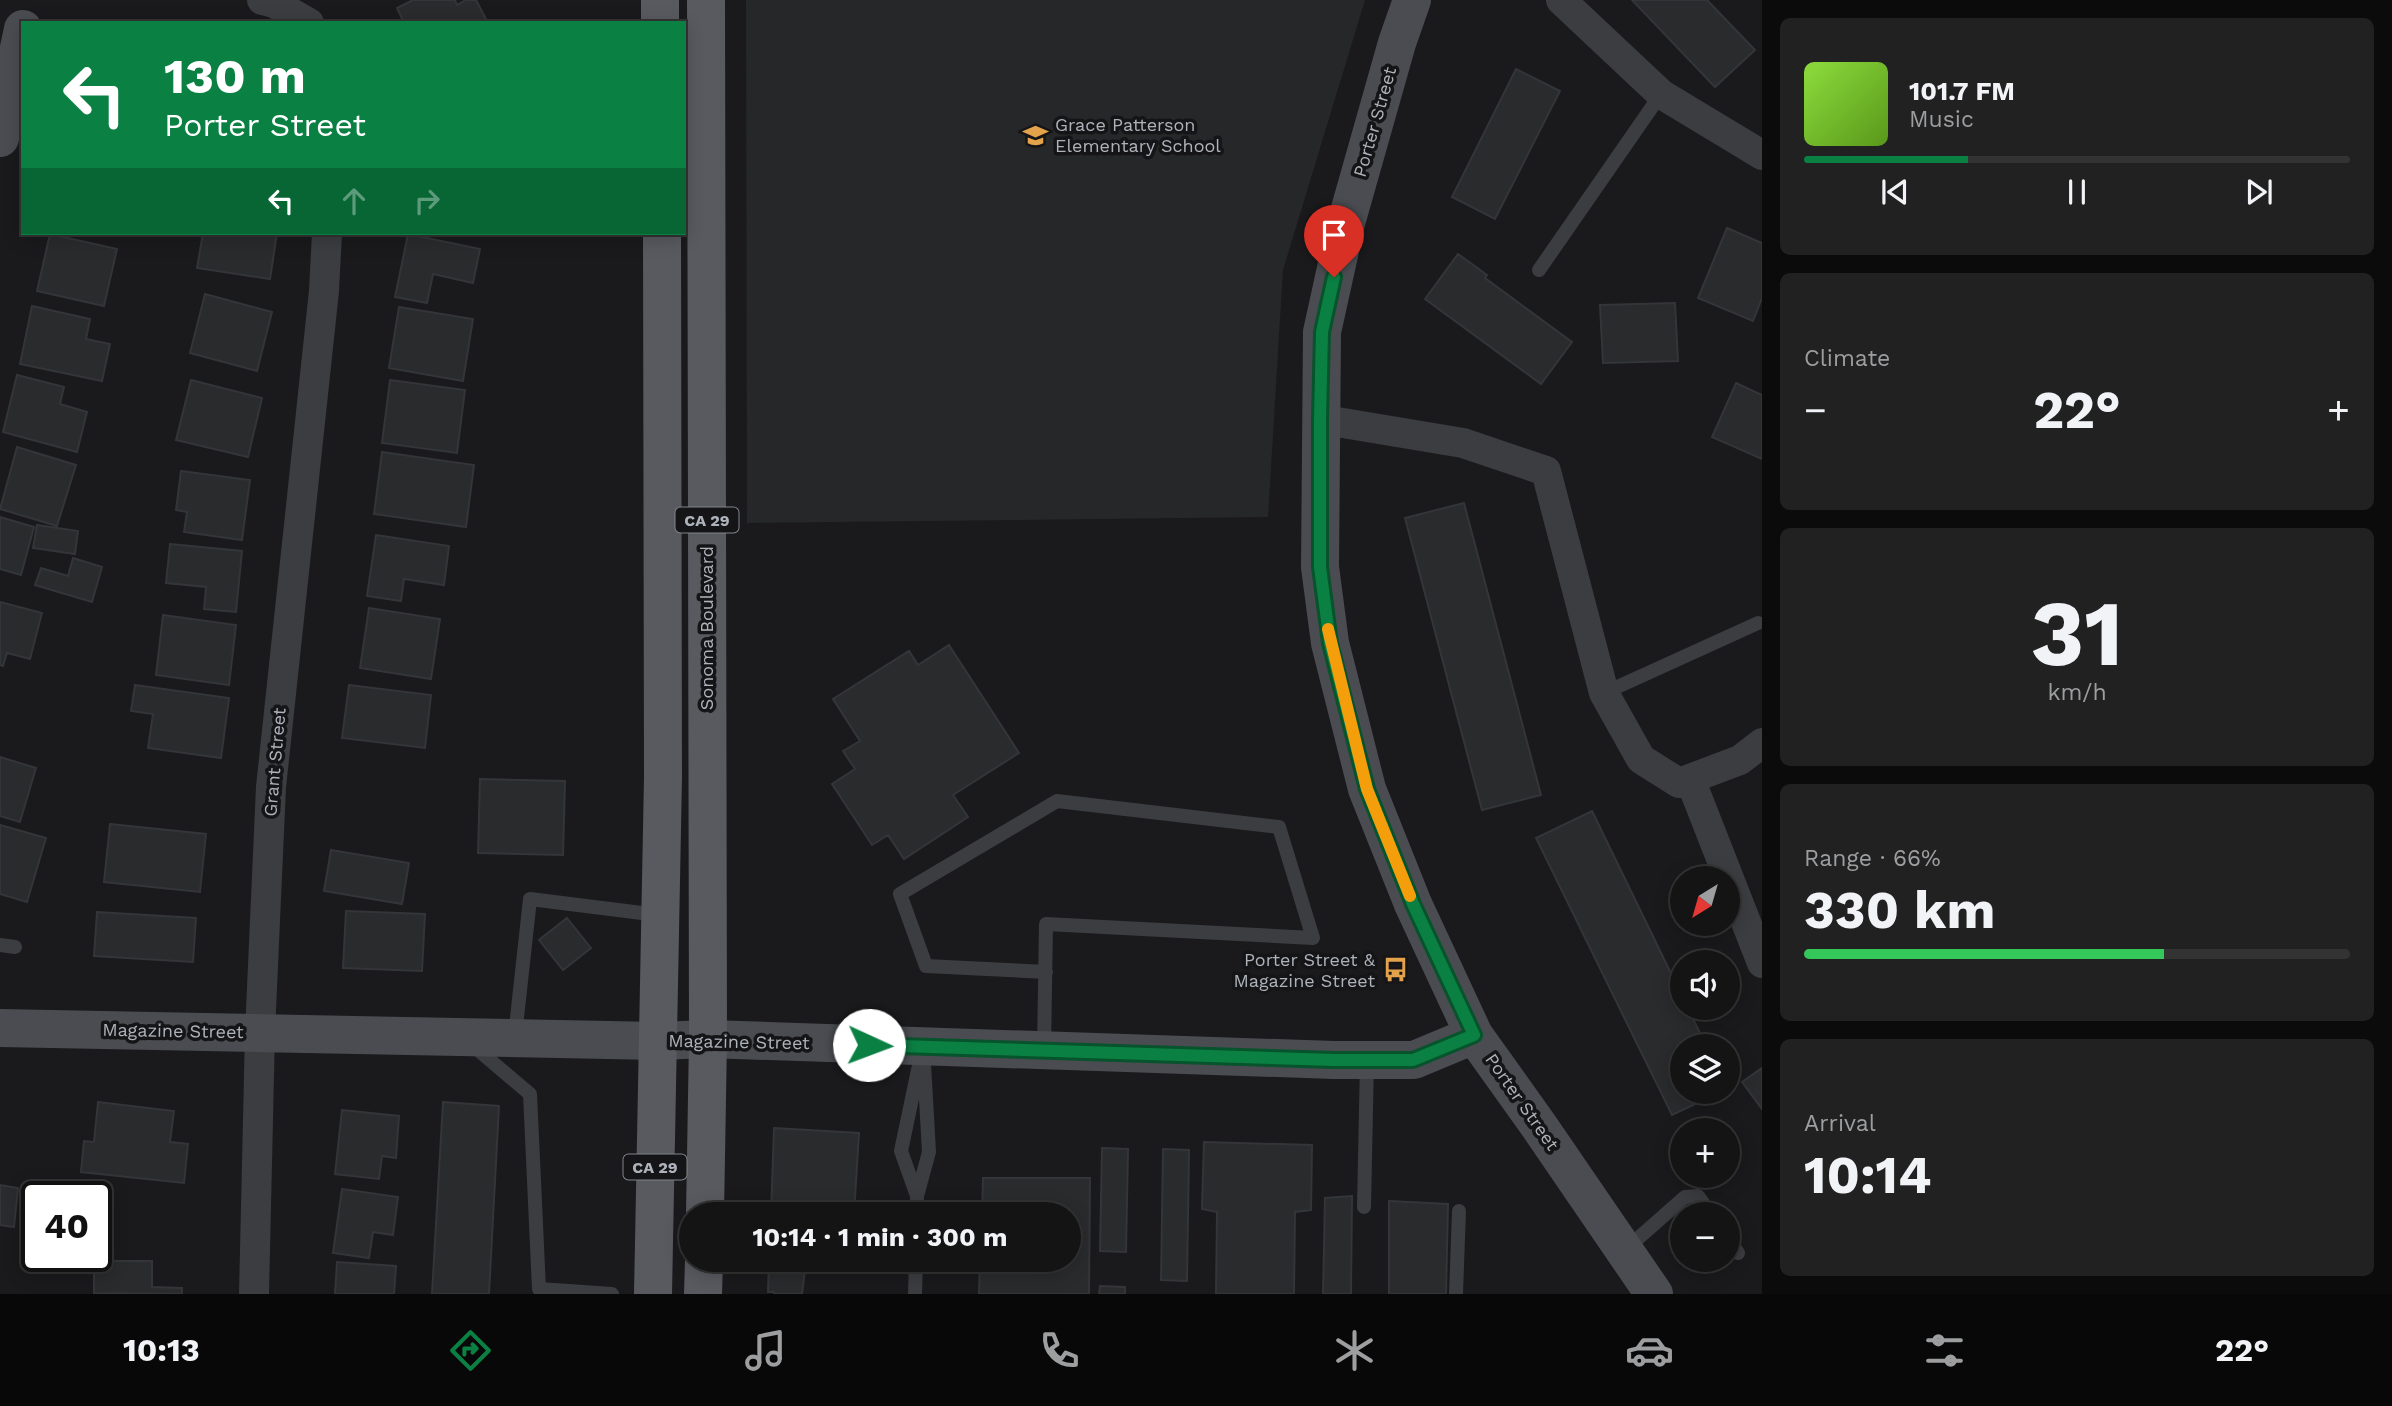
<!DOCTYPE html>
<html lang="en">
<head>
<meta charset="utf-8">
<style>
	:root { --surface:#141415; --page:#212122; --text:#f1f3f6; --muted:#9d9ea0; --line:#333334; --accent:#0b8043 }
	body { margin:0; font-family:"Work Sans",sans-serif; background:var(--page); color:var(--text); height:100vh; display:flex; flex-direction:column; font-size:26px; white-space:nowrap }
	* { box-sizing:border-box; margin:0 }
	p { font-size:23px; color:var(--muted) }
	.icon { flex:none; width:38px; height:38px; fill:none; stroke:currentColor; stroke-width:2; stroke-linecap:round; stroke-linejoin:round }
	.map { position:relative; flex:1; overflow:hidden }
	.sheet { display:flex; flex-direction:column; gap:18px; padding:18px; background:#0b0b0c; width:630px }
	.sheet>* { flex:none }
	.top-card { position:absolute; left:21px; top:21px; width:665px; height:214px; border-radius:0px; box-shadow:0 4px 18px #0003,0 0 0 2px var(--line); background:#0b8043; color:#fff; overflow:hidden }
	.needle { width:46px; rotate:217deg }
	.fabs { position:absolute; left:1670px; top:866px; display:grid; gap:14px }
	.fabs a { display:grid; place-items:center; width:70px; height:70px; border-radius:50%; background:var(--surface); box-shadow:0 4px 18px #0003,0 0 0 2px var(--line); font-size:35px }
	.speed { position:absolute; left:21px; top:1181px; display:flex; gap:14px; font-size:35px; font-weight:700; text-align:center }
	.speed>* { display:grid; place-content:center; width:91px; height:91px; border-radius:50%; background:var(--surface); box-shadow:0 4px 18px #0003,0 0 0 2px var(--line); line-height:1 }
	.speed .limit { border:4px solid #111; border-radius:10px; background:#fff; color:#111 }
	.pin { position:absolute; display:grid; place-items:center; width:60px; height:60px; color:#fff; margin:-72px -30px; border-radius:50% 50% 50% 0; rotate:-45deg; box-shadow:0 0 7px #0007 }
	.pin .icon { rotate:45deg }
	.me { position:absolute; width:77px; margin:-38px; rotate:92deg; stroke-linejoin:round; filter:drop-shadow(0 0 5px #0008) }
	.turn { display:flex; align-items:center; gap:24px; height:147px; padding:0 28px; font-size:32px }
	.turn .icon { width:91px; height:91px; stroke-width:2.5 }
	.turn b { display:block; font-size:49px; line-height:60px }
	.lanes { display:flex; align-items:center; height:66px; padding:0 28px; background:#0003; justify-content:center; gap:35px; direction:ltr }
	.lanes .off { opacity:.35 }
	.big { font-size:52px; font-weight:700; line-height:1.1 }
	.sheet .widget { flex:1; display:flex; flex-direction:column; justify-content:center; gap:10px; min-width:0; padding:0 24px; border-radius:10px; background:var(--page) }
	.sheet .dial { align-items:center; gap:0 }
	.dial b { font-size:91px; line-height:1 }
	.song { display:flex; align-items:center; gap:21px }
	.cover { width:84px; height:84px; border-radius:10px; background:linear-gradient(135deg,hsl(90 70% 55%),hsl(90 70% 35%)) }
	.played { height:7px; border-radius:4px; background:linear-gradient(90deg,var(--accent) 30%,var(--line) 30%) }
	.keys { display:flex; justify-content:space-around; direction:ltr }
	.heat { display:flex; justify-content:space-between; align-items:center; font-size:38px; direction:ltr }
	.charge { height:10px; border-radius:5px; background:linear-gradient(90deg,#34c759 66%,var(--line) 0) }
	.trip { position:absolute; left:679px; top:1202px; width:402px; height:70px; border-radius:35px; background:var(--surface); box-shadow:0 4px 18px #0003,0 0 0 2px var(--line); font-weight:700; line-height:70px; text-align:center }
	.tab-bar { display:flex; height:112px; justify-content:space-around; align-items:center; background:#080808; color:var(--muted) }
	.tab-bar .icon { width:49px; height:49px }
	.tab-bar .current { color:var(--accent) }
	.tab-bar b { font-size:32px; color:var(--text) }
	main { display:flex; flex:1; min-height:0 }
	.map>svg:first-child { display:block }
	.built { fill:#262729 }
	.building { fill:#2a2b2d; stroke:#343538; stroke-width:2 }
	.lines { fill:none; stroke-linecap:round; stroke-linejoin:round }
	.lane { stroke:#3c3d41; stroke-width:14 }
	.street { stroke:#3c3d41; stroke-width:30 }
	.secondary { stroke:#4a4c51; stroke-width:38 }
	.primary { stroke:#585a60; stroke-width:38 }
	.route-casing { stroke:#07532c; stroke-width:18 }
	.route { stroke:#0b8043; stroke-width:12 }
	.slow { stroke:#f59e0b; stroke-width:12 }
	.labels { text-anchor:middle; stroke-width:7; stroke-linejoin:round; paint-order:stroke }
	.shield { fill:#151517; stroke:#80848a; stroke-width:2 }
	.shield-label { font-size:16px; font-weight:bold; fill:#aeb3bb }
	.street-label { font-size:18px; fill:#aeb3bb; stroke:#151517 }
	.poi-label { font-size:18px; fill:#aeb3bb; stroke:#151517; text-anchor:start }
</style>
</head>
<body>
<main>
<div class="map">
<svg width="1762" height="1294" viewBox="0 0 1762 1294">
	<rect width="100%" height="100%" fill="#1a1a1c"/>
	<path class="built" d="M 746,0 L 1365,0 L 1283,270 L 1268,517 L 747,523 Z"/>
	<path class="building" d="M 413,0 L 455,0 L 457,5 L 466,0 L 476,0 L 488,23 L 404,23 L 397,8 Z
		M 1632,0 L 1707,0 L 1755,50 L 1715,87 Z
		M 1516,69 L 1560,91 L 1495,219 L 1452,197 Z
		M 1727,228 L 1762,243 L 1762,298 L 1753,321 L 1698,298 Z
		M 203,233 L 277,233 L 270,279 L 197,268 Z
		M 50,234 L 117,249 L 104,306 L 37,291 Z
		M 408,234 L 480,249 L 473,283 L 433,274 L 427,303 L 395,297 Z
		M 1458,254 L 1487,275 L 1485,278 L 1572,342 L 1541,384 L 1425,299 Z
		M 205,294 L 272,312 L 257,371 L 190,353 Z
		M 1675,303 L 1678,361 L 1603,363 L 1600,305 Z
		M 32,306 L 90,319 L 86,339 L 110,344 L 102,381 L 20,364 Z
		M 399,307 L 473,319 L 463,381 L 389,368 Z
		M 17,375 L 64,387 L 60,404 L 87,412 L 77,452 L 3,432 Z
		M 191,380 L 262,398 L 248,457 L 176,440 Z
		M 390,380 L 465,390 L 457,453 L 382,443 Z
		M 1736,383 L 1762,395 L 1762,459 L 1712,437 Z
		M 17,447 L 76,465 L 57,526 L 0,509 Z
		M 382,452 L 474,465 L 466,527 L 374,514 Z
		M 181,471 L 250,480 L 242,540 L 184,532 L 187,512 L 176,510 Z
		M 1464,503 L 1541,795 L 1482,810 L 1405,518 Z
		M 0,517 L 34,527 L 21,575 L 0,569 Z
		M 37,525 L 78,531 L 75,554 L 33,548 Z
		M 376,535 L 449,546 L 444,585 L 404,579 L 401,601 L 367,596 Z
		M 170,544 L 242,551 L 236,612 L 204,609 L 206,587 L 166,583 Z
		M 73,558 L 102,567 L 92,602 L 35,585 L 41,568 L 68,576 Z
		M 0,602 L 42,613 L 30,659 L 7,653 L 3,666 L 0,665 Z
		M 369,608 L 440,619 L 431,679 L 360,668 Z
		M 163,615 L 236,625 L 229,685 L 156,675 Z
		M 949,645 L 1019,753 L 953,795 L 968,817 L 904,859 L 888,835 L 872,845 L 832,784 L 855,769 L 843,751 L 860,741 L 833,699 L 909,651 L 918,665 Z
		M 135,685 L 229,698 L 221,758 L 148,748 L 153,714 L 131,711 Z
		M 349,685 L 431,695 L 425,748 L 342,738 Z
		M 0,757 L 36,768 L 20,822 L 0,816 Z
		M 480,779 L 565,781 L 563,855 L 478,853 Z
		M 1592,811 L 1682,996 L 1682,1008 L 1688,1008 L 1706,1046 L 1682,1046 L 1682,1092 L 1721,1092 L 1672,1115 L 1536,838 Z
		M 110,824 L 206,834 L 200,892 L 104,882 Z
		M 0,825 L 46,838 L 27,902 L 0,894 Z
		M 331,850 L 409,863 L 402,904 L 324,891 Z
		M 346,911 L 425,914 L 422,971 L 343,968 Z
		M 97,912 L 196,918 L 193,962 L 94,956 Z
		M 567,918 L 591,948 L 563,970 L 539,940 Z
		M 1762,1068 L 1762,1109 L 1742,1082 Z
		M 98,1102 L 174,1111 L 170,1142 L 188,1144 L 184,1183 L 81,1172 L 84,1141 L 94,1142 Z
		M 443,1102 L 499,1106 L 489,1294 L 432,1294 Z
		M 342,1110 L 399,1116 L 396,1158 L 382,1156 L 379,1179 L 335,1174 Z
		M 774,1128 L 859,1133 L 854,1214 L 771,1214 Z
		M 1204,1142 L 1312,1145 L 1311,1210 L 1295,1212 L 1294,1294 L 1216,1294 L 1217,1212 L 1202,1209 Z
		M 1102,1148 L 1128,1149 L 1126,1252 L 1100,1251 Z
		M 1163,1149 L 1189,1150 L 1187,1281 L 1161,1280 Z
		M 983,1178 L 1090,1178 L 1089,1294 L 979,1294 L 980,1260 L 1069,1260 L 1069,1214 L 982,1214 Z
		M 0,1185 L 18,1188 L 14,1227 L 0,1225 Z
		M 342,1189 L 398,1197 L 393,1235 L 373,1232 L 369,1258 L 333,1253 Z
		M 1352,1196 L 1351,1294 L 1323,1294 L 1325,1198 Z
		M 1389,1201 L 1448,1204 L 1446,1294 L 1389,1294 Z
		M 769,1260 L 852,1260 L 852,1272 L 805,1270 L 802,1294 L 774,1294 L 774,1292 L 768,1292 Z
		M 94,1261 L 152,1261 L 152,1287 L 182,1288 L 182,1294 L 94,1293 Z
		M 337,1262 L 396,1266 L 394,1294 L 335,1294 Z
		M 1100,1286 L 1125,1287 L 1125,1294 L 1099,1294 Z"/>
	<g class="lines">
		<path class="lane" d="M 1539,270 L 1661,94
			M 1604,693 L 1758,623
			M 0,945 L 15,947
			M 515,1036 L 530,899 L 658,915
			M 471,1044 L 530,1094 L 539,1289 L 612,1294
			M 1044,1049 L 1046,924 L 1313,938 L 1279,827 L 1057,801 L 900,894 L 926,966 L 1046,972
			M 1364,1207 L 1367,1061
			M 917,1214 L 917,1196 L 929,1152 L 923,1046 L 901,1151 L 917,1196
			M 1727,1238 L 1738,1253
			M 1626,1249 L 1685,1197 L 1698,1196 L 1711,1214
			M 915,1294 L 916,1260
			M 1456,1294 L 1459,1211"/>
		<path class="street" d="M 262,0 L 274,3 L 309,23
			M 1561,0 L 1661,94 L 1762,155
			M 1319,419 L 1463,443 L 1546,471 L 1604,693 L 1641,759 L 1679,783 L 1740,760 L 1762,743
			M 1690,779 L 1762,963
			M 254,1294 L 260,1032 L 271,787 L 324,291 L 327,233"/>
		<path class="secondary" d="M 1412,0 L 1397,43 L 1346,223 L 1322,332 L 1320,567 L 1330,643 L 1367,789 L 1413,904 L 1474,1035 L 1539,1126 L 1654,1294
			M 0,138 L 23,29
			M 0,1028 L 658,1041 L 708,1039 L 1334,1060 L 1414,1060 L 1474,1035"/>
		<path class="primary" d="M 660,0 L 660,23
			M 705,1214 L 708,1039 L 706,0
			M 653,1294 L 663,777 L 662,233
			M 703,1294 L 704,1260"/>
	</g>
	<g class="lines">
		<defs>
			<path id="route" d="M 869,1045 L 1334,1060 L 1413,1060 L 1474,1035 L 1413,904 L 1367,789 L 1330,643 L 1320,567 L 1320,419 L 1322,332 L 1334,277"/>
		</defs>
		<use href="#route" class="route-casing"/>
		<use href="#route" class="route"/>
		<path class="slow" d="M 1328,629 L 1367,789 L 1410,896"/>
	</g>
	<defs>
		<symbol id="school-bare" viewBox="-9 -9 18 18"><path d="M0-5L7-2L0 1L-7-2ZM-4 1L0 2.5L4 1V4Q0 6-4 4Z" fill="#e3a34b" stroke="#151517" stroke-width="2.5" paint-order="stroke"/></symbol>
		<symbol id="bus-bare" viewBox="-9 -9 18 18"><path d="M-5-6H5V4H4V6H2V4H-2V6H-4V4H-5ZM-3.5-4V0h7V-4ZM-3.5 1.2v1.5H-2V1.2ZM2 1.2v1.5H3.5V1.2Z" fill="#e3a34b" stroke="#151517" stroke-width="2.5" paint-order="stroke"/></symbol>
	</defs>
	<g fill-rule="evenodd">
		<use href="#school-bare" x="1018" y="118" width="35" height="35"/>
		<use href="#bus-bare" x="1378" y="952" width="35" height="35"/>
	</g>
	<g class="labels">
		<g class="shield">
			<rect x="675.5" y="507.5" width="63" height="25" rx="5"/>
			<rect x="623.5" y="1154.5" width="63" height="25" rx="5"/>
		</g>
		<g class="shield-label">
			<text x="707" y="526">CA 29</text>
			<text x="655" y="1173">CA 29</text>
		</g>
		<g class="street-label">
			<text transform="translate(1375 122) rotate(-74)" y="6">Porter Street</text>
			<text transform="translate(707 628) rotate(-90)" y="6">Sonoma Boulevard</text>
			<text transform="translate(275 762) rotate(-85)" y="6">Grant Street</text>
			<text transform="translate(173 1031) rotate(1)" y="6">Magazine Street</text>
			<text transform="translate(739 1042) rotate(1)" y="6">Magazine Street</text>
			<text transform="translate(1522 1102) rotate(55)" y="6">Porter Street</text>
		</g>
		<g class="poi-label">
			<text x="1055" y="131">Grace Patterson<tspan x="1055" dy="21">Elementary School</tspan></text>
			<text x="1375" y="966" text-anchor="end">Porter Street &amp;<tspan x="1375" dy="21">Magazine Street</tspan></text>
		</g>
	</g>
</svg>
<div class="fabs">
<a><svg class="needle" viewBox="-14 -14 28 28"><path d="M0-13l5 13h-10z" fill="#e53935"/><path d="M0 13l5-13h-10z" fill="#9d9ea0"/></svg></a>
<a><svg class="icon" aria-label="sound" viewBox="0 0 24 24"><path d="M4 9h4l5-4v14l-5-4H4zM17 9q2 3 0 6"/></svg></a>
<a><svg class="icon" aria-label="layers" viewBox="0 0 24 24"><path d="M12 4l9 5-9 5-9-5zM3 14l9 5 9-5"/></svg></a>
<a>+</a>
<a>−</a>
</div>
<div class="speed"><div class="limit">40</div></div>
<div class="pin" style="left:1334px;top:277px;background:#d93025"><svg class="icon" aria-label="arrive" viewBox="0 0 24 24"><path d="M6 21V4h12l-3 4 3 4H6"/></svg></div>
<svg class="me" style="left:869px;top:1045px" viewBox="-20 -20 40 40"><circle r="19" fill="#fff"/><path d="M0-13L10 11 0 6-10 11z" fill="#0b8043"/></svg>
<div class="trip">10:14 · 1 min · 300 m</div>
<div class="top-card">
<div class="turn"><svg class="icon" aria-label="left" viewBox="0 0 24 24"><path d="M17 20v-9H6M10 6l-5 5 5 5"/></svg><div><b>130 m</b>Porter Street</div></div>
<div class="lanes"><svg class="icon" aria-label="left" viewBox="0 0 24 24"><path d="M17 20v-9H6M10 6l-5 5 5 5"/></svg><svg class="icon off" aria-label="ahead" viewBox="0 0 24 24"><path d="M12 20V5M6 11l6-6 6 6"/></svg><svg class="icon off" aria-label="right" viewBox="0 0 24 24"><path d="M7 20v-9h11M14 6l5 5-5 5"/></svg></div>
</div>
</div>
<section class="sheet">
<div class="widget">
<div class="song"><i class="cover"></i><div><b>101.7 FM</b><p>Music</p></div></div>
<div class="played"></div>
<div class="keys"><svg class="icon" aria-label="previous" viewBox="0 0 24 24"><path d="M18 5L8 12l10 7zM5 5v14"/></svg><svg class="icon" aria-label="pause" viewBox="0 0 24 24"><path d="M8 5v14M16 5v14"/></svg><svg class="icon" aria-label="next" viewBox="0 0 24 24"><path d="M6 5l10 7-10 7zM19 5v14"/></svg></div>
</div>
<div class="widget"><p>Climate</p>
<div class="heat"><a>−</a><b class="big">22°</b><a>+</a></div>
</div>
<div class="widget dial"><b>31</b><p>km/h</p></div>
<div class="widget"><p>Range · 66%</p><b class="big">330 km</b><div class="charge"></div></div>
<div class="widget"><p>Arrival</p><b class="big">10:14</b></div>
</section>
</main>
<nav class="tab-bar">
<b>10:13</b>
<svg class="icon current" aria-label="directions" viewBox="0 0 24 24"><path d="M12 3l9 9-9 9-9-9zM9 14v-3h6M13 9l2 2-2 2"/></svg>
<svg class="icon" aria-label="music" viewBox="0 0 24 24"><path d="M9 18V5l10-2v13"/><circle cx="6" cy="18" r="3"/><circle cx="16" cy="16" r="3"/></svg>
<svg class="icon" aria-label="phone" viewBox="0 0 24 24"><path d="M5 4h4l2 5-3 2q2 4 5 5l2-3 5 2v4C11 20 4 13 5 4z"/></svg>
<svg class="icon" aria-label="climate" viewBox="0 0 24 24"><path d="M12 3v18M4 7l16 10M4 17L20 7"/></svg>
<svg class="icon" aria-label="car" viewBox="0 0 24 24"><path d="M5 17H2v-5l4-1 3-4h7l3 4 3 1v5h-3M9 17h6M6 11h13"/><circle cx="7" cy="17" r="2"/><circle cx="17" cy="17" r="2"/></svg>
<svg class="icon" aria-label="filters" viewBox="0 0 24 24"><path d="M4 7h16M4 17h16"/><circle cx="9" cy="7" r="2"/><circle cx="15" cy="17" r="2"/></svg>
<b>22°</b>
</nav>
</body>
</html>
